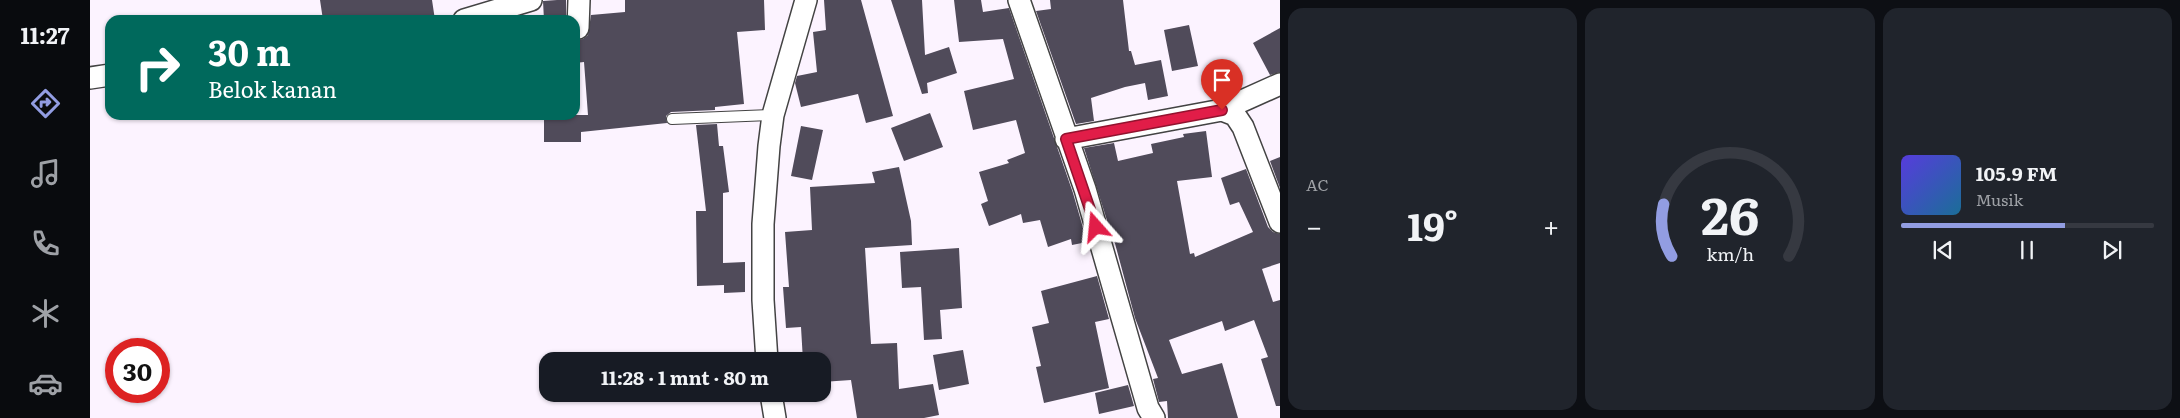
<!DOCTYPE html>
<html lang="id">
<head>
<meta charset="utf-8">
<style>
	:root { --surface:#171b24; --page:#20242c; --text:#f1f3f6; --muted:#9ea1a6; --line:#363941; --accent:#929de2 }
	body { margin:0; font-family:Literata,serif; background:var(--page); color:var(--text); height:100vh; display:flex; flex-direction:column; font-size:19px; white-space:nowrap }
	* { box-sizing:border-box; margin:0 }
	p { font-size:16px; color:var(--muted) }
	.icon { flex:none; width:28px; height:28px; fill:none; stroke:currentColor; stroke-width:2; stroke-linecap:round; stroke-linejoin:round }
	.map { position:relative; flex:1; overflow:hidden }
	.drawer { display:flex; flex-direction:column; gap:8px; padding:8px; background:#0d0f14; width:900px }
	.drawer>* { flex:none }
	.top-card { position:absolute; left:15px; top:15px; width:475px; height:105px; border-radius:15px; box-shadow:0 1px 4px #0004; background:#00695c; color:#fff; overflow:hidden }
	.speed { position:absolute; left:15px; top:338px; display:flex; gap:10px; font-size:25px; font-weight:700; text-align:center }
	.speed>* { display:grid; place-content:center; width:65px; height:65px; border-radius:50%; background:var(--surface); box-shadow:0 1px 4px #0004; line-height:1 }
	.speed .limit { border:8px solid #d22; background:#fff; color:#111 }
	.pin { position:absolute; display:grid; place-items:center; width:42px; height:42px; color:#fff; margin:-51px -21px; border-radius:50% 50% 50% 0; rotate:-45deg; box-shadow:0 0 5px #0007 }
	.pin .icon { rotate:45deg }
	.me { position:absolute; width:55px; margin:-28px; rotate:342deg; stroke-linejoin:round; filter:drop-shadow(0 0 4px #0008) }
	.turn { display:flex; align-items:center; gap:18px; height:105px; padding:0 20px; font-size:22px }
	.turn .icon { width:65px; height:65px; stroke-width:2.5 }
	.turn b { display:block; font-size:35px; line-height:42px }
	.big { font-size:38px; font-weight:700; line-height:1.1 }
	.drawer .card { flex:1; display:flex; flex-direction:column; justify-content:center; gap:8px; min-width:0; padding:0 18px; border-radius:15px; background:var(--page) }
	.drawer .dial { align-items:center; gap:0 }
	.dial svg { height:130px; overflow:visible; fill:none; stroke:var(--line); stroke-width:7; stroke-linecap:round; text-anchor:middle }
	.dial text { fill:var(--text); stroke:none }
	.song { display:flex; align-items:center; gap:15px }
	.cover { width:60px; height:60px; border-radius:8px; background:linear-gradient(135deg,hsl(250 70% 55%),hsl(200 70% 35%)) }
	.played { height:5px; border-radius:2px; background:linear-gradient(90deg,var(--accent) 65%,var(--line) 65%) }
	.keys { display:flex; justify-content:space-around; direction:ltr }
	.heat { display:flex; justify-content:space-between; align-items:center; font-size:28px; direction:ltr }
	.drawer .tiles { flex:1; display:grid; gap:8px; grid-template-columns:repeat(3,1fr) }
	.trip { position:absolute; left:449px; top:352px; width:292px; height:50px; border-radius:15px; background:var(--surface); box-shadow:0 1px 4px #0004; font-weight:700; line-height:50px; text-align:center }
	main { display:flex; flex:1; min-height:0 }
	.dock { display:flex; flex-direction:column; width:90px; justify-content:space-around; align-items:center; background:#090b0e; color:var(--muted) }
	.dock .icon { width:35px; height:35px }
	.dock .selected { color:var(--accent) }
	.dock b { font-size:22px; color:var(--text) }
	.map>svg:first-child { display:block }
	.building { fill:#504b5a }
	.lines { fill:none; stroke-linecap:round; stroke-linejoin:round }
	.lane-casing { stroke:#434343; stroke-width:12 }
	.street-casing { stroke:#434343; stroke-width:24 }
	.lane { stroke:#fff; stroke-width:10 }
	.street { stroke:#fff; stroke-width:21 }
	.route-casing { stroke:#92132f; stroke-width:12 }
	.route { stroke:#e11d48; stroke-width:9 }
</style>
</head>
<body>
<main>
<nav class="dock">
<b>11:27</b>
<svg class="icon selected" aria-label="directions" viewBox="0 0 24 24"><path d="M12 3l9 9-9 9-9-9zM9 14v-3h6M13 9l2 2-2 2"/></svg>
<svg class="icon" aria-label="music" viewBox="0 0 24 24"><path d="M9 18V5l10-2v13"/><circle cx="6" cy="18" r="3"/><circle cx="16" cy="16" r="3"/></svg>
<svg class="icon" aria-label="phone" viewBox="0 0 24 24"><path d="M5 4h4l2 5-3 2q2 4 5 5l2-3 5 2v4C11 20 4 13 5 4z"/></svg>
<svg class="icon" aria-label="climate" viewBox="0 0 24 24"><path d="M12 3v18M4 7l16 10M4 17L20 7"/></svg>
<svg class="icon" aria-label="car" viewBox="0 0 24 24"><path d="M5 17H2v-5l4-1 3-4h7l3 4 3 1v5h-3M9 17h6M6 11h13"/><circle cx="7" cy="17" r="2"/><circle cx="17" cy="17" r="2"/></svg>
</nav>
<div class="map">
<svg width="1190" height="418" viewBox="0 0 1190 418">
	<rect width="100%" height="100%" fill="#fcf3ff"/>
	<path class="building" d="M 230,0 L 342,0 L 345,20 L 233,20 Z
		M 467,0 L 476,0 L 476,20 L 454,20 L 453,1 Z
		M 535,0 L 674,0 L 675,30 L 647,32 L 654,104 L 625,107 L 625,110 L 581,112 L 576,116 L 577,123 L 491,132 L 491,142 L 454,142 L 454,115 L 498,115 L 494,62 L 485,63 L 485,40 L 493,39 L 498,35 L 501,15 L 535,12 Z
		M 734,0 L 771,0 L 803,116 L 776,123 L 768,94 L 711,107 L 705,83 L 707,76 L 727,72 L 723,32 L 736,30 Z
		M 801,0 L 832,0 L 835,55 L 859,47 L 867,73 L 837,83 L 838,93 L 832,94 Z
		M 864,0 L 891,0 L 893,12 L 919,8 L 983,193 L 997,242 L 982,245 L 981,239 L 958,247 L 950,220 L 933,223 L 931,214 L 899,226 L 891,204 L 898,201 L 889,172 L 919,163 L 917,160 L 935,153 L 926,120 L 883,130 L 874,91 L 924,79 L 913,39 L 869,42 Z
		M 960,0 L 1033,0 L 1039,51 L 1041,51 L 1045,65 L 1071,60 L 1078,96 L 1058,100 L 1055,83 L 1035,87 L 1001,98 L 1004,121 L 986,124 L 946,11 L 961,9 Z
		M 1099,25 L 1108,66 L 1082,71 L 1074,30 Z
		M 1190,28 L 1190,72 L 1180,75 L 1163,43 Z
		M 840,113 L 853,147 L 814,161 L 801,128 Z
		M 627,124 L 629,146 L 633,146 L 639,192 L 633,193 L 633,263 L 655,262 L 655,292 L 634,293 L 634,285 L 607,286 L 606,211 L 616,211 L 606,125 Z
		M 711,126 L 733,130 L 722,180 L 701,176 Z
		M 1116,131 L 1122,177 L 1087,181 L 1100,254 L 1104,253 L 1105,257 L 1163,232 L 1149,202 L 1140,205 L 1131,178 L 1156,169 L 1178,227 L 1183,232 L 1190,234 L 1190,263 L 1172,269 L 1183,302 L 1190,300 L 1190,406 L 1186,406 L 1171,359 L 1178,357 L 1164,320 L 1135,331 L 1132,321 L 1079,340 L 1092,374 L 1132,363 L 1148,418 L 1078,418 L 1077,401 L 1069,402 L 1063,379 L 1068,378 L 1045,318 L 1023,236 L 1022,236 L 994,148 L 1024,143 L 1028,161 L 1063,153 L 1061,144 L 1094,137 L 1093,134 Z
		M 1190,157 L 1190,188 L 1180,161 Z
		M 809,167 L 821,221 L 822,245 L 775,248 L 781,344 L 807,343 L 809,389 L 843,384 L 849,415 L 834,418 L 767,418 L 761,380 L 732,382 L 732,361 L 713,361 L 711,327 L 696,328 L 693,287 L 699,287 L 695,232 L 722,230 L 720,187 L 785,183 L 782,172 Z
		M 869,248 L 872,308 L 850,310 L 852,339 L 834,340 L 831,287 L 812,288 L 810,252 Z
		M 1007,276 L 1019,319 L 1005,322 L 1019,388 L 954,403 L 946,367 L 951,366 L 942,327 L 959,323 L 951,291 Z
		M 873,350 L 879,384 L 849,390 L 843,355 Z
		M 1038,385 L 1044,406 L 1009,414 L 1005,393 Z"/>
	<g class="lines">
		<defs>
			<path id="lane" d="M 582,119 L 683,115"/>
			<path id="street" d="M 929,0 L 995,189 L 1058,408 L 1064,418
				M 374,20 L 441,0
				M 488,28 L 489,0
				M 0,78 L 20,75
				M 1132,110 L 1190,84
				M 976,139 L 1132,110 L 1145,115 L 1153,127 L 1190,222
				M 677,361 L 673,300 L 673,224 L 679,146 L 683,115 L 716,0
				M 681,394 L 685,418"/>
		</defs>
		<use href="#lane" class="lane-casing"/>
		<use href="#street" class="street-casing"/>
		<use href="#lane" class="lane"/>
		<use href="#street" class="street"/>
	</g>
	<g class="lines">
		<defs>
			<path id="route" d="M 1006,227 L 976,139 L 1132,110"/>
		</defs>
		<use href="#route" class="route-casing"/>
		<use href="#route" class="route"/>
	</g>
</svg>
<div class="speed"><div class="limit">30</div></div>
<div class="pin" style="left:1132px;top:110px;background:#d93025"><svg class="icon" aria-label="arrive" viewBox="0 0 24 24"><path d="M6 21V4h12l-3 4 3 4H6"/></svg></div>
<svg class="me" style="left:1006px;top:227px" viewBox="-20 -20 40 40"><path d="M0-17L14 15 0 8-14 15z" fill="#e11d48" stroke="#fff" stroke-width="4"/></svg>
<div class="trip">11:28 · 1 mnt · 80 m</div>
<div class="top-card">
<div class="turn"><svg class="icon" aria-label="right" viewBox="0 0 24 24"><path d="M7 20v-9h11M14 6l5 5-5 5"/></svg><div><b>30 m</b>Belok kanan</div></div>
</div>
</div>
<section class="drawer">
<div class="tiles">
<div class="card"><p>AC</p>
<div class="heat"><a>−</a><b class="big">19°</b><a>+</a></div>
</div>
<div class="card dial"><svg viewBox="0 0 100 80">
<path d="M14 69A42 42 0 1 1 86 69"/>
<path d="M14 69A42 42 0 0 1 9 37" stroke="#929de2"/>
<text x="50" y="56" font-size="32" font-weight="700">26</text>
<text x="50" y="72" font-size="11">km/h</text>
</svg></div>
<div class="card">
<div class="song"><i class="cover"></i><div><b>105.9 FM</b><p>Musik</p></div></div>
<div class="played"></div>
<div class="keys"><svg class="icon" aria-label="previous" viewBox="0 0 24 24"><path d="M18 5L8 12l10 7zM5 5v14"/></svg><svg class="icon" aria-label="pause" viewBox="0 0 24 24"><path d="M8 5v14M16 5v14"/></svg><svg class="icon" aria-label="next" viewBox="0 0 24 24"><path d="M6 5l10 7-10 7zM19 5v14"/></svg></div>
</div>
</div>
</section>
</main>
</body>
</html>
